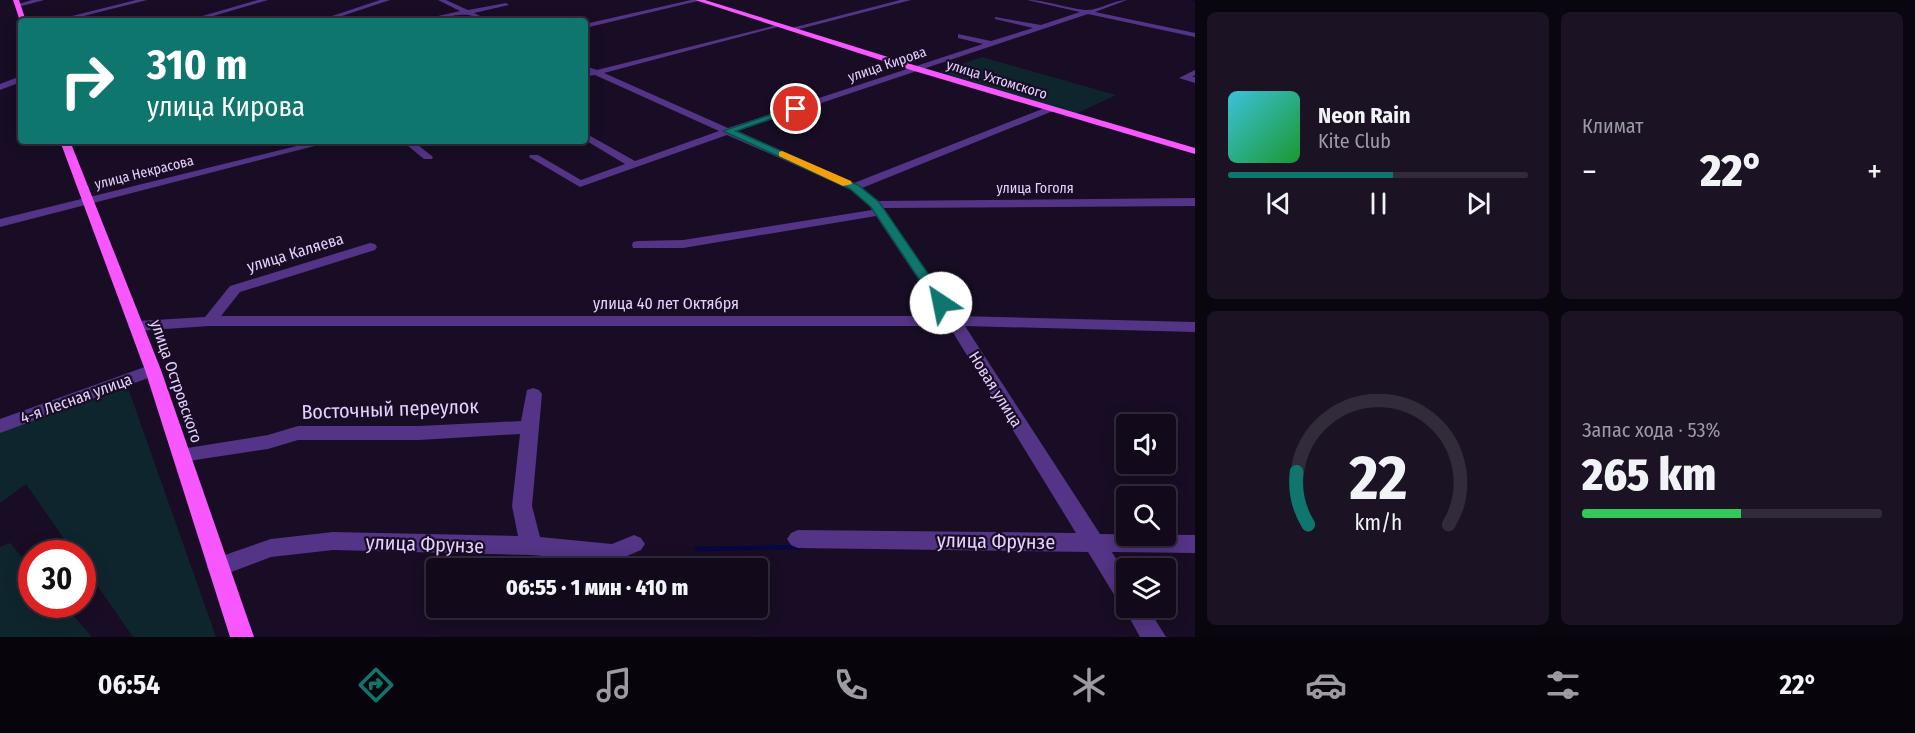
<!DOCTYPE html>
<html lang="ru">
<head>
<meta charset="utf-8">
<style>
	:root { --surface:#120a1b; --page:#1b1324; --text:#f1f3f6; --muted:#9c9aa3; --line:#312b3a; --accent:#0f766e }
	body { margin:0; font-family:"Fira Sans Condensed",sans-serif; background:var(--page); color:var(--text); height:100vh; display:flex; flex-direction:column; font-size:22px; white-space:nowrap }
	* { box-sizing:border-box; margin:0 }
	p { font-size:20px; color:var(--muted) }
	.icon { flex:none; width:33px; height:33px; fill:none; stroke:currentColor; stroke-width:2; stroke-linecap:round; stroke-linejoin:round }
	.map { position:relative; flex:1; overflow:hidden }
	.sheet { display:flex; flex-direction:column; gap:12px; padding:12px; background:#0a060f; width:720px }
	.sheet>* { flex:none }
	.guide { position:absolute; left:18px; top:18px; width:570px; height:126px; border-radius:6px; box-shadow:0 3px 15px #0003,0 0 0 2px var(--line); background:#0f766e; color:#fff; overflow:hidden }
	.controls { position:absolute; left:1116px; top:414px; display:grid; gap:12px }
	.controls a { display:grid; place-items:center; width:60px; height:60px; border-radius:6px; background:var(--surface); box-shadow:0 3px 15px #0003,0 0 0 2px var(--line); font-size:30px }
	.speed { position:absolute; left:18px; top:540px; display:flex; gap:12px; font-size:30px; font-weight:700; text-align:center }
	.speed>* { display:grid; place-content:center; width:78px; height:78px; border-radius:50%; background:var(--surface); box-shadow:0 3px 15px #0003,0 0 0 2px var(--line); line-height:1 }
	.speed .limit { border:9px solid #d22; background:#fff; color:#111 }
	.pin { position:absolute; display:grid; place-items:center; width:51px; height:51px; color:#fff; margin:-26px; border:3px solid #fff; border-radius:50%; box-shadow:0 2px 6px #0007 }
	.me { position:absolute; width:66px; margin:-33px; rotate:326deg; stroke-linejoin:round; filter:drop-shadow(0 0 4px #0008) }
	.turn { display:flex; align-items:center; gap:21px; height:126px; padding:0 30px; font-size:27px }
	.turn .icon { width:78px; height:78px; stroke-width:2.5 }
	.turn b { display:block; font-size:42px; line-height:51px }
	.big { font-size:45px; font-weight:800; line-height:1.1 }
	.sheet .widget { flex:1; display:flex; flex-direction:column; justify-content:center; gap:9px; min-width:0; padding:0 21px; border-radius:9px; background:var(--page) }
	.sheet .dial { align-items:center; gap:0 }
	.dial svg { height:156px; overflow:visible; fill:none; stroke:var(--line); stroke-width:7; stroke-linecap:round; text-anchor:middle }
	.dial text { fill:var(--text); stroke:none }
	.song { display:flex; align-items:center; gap:18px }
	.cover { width:72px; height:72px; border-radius:9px; background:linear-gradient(135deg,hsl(190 70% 55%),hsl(130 70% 35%)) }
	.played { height:6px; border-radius:3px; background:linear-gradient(90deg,var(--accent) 55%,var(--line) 55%) }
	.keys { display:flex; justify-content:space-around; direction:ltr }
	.heat { display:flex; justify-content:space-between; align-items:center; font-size:33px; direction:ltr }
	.charge { height:9px; border-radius:4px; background:linear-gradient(90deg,#34c759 53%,var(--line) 0) }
	.sheet .tiles { flex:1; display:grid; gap:12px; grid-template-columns:repeat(2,1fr) }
	.trip { position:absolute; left:426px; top:558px; width:342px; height:60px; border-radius:6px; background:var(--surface); box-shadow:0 3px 15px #0003,0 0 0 2px var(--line); font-weight:800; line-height:60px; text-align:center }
	.menu { display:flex; height:96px; justify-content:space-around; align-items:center; background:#07040b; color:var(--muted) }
	.menu .icon { width:42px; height:42px }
	.menu .active { color:var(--accent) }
	.menu b { font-size:27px; color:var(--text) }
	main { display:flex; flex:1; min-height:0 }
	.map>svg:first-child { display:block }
	.green { fill:#0f252e }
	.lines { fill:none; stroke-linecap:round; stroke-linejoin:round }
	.stream-far1 { stroke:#060843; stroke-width:1.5 }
	.stream { stroke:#060843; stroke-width:4.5 }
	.minor { fill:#533486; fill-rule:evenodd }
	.major { fill:#f857ff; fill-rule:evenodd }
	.route { fill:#0f766e; stroke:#0a4d48; stroke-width:1.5 }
	.slow { fill:#f59e0b }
	.labels { text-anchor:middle; stroke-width:4.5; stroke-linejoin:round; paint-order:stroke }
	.far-street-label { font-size:14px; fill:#e5d0ff; stroke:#180d24 }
	.street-label { font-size:16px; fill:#e5d0ff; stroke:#180d24 }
	.near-street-label { font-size:20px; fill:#e5d0ff; stroke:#180d24 }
</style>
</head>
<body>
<main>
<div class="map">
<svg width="1195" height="637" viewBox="0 0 1195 637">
	<rect width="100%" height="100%" fill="#180d24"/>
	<path class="green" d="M 982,57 L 1116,95 L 1075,114 L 939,72 Z
		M 127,385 L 216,637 L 133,637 L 83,565 L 82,554 L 74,553 L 26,484 L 0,503 L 0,432 Z
		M 10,543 L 31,568 L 32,604 L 64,605 L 92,637 L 0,637 L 0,547 Z"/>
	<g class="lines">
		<path class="stream-far1" d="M 1190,0 L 1195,1"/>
		<path class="stream" d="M 697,549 L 800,547"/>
		<path class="minor" d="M 32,0 L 44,0 L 18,7 L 15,5 Z
			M 136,0 L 147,0 L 64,21 L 52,21 Z
			M 258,0 L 268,0 L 196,21 L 185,21 Z
			M 380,0 L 390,0 L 327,21 L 317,21 Z
			M 438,0 L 446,0 L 468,10 L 506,3 L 509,5 L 474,13 L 490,21 C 481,21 476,16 468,15 C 458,13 429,21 416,21 L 460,11 Z
			M 691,0 L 702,0 L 585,28 L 585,24 Z
			M 900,0 L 911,0 L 792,31 L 788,29 Z
			M 1027,0 C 1047,0 1065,8 1085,10 C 1098,11 1113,0 1127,0 L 1095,12 L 1195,33 L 1195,37 L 1088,14 L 737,131 L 854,183 L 1050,106 L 1055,109 L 1053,111 L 862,188 L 878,201 L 1195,198 L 1195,206 L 883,208 L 958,316 L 1195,322 L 1195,332 L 965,326 L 1100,534 L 1195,535 L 1195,553 L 1112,552 L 1126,575 L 1126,608 L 1148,608 L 1166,637 L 1140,637 L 1124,608 L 1125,604 L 1118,601 L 1088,552 L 798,548 L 791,545 L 787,539 L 791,533 L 798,530 L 1076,533 L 949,326 L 209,326 L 137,331 L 129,326 L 137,321 L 205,317 L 230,286 L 370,243 L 375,244 L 377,247 L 375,250 L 240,292 L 221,316 L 943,316 L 876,216 L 683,248 L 633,248 L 632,245 L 633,242 L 638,241 L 683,240 L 872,210 L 867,202 L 850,189 L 727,135 L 580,187 L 529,157 L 530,155 L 538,155 L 581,180 L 625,164 L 585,140 L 585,133 L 635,161 L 719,131 L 595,75 L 588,76 L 585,66 L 597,70 L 781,24 L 781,26 L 604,73 L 728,128 L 983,44 L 958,38 L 958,34 L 991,41 L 1033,28 L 995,19 L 995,17 L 1041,25 L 1080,12 Z
			M 1195,70 L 1195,75 L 1192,77 L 1195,77 L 1195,83 L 1179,78 Z
			M 21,76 L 21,82 L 0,90 L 0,84 Z
			M 317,141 L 334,141 L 0,227 L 0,219 Z
			M 402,141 L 413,141 L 433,157 L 432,159 L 424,159 Z
			M 153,364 L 159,366 L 161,370 L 159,374 L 0,433 L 0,419 Z
			M 533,388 L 539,390 L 542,394 L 532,506 L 540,537 L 612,544 L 634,535 L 641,538 L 645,544 L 641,550 L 613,562 L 531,555 L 333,550 L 271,557 L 218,577 L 210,574 L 207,567 L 210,560 L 271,539 L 333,532 L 518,536 L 512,506 L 520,434 L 419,440 L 298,440 L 268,449 L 182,462 L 175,460 L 173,455 L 175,450 L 268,435 L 298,426 L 419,426 L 521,421 L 527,390 Z"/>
		<path class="major" d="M 13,0 L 19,0 L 26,21 L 20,21 Z
			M 695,0 L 705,0 L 917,66 L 1195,148 L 1195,154 L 911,70 Z
			M 60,141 L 70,141 L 161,370 L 254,637 L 230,637 L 145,370 Z"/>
	</g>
	<path class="route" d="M 793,107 L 800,109 L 736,131 L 858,185 L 879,202 L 948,303 L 946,306 L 937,306 L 871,207 L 850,189 L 723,131 Z"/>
	<path class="slow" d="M 782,151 L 851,181 L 852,184 L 843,186 L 779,156 L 779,152 Z"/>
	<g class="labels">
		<g class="far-street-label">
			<text transform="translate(887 64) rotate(-19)" y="5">улица Кирова</text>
			<text transform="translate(997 79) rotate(17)" y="5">улица Ухтомского</text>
			<text transform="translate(144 172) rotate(-14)" y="5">улица Некрасова</text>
			<text x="1035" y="193">улица Гоголя</text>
		</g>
		<g class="street-label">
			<text transform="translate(295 252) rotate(-17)" y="6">улица Каляева</text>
			<text x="666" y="309">улица 40 лет Октября</text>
			<text transform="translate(177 381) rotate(71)" y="6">улица Островского</text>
			<text transform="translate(996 389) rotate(58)" y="6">Новая улица</text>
			<text transform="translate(76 398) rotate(-20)" y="6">4-я Лесная улица</text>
		</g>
		<g class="near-street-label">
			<text transform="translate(390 409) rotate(-2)" y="7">Восточный переулок</text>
			<text transform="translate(996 541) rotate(1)" y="7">улица Фрунзе</text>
			<text transform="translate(425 544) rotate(2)" y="7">улица Фрунзе</text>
		</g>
	</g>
</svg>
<div class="controls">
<a><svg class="icon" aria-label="sound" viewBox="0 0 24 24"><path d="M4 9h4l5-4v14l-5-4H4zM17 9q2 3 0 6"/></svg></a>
<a><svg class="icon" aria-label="search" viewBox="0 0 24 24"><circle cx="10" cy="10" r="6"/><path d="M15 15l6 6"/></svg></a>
<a><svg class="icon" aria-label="layers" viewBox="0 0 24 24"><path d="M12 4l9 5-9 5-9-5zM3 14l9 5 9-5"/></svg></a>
</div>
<div class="speed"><div class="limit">30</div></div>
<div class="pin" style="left:796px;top:109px;background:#d93025"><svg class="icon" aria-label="arrive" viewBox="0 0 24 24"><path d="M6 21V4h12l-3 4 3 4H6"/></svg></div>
<svg class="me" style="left:941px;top:303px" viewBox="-20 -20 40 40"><circle r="19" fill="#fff"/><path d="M0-13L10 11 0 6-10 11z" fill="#0f766e"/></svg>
<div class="trip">06:55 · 1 мин · 410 m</div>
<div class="guide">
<div class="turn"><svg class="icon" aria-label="right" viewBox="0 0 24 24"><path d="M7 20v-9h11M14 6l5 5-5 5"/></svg><div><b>310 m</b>улица Кирова</div></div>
</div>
</div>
<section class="sheet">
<div class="tiles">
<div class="widget">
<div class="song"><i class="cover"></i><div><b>Neon Rain</b><p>Kite Club</p></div></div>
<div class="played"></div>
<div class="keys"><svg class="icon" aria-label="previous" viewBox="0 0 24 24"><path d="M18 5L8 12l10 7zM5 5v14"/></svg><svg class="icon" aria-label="pause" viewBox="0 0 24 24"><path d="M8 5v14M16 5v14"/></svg><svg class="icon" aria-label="next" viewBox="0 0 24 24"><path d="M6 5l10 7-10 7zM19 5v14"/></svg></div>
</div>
<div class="widget"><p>Климат</p>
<div class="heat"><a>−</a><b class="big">22°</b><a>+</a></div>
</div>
<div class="widget dial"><svg viewBox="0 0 100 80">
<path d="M14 69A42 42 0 1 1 86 69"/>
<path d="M14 69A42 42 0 0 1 8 42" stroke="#0f766e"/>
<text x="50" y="56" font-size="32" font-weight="700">22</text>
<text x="50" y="72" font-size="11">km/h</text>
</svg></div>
<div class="widget"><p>Запас хода · 53%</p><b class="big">265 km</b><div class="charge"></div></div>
</div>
</section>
</main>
<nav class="menu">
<b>06:54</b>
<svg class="icon active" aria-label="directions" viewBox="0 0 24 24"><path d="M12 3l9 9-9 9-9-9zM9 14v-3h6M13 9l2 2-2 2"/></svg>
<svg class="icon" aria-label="music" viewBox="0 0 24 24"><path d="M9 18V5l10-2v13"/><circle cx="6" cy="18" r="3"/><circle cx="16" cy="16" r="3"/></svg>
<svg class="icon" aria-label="phone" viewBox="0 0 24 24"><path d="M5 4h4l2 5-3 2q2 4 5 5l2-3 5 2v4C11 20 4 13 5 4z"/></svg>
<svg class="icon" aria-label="climate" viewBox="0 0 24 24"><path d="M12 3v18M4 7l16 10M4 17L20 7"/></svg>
<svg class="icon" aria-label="car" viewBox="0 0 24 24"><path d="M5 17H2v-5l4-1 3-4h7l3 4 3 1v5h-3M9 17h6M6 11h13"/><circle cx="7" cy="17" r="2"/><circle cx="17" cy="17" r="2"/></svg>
<svg class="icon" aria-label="filters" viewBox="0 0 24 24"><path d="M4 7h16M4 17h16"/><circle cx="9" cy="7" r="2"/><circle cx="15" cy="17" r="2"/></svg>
<b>22°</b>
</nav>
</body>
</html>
